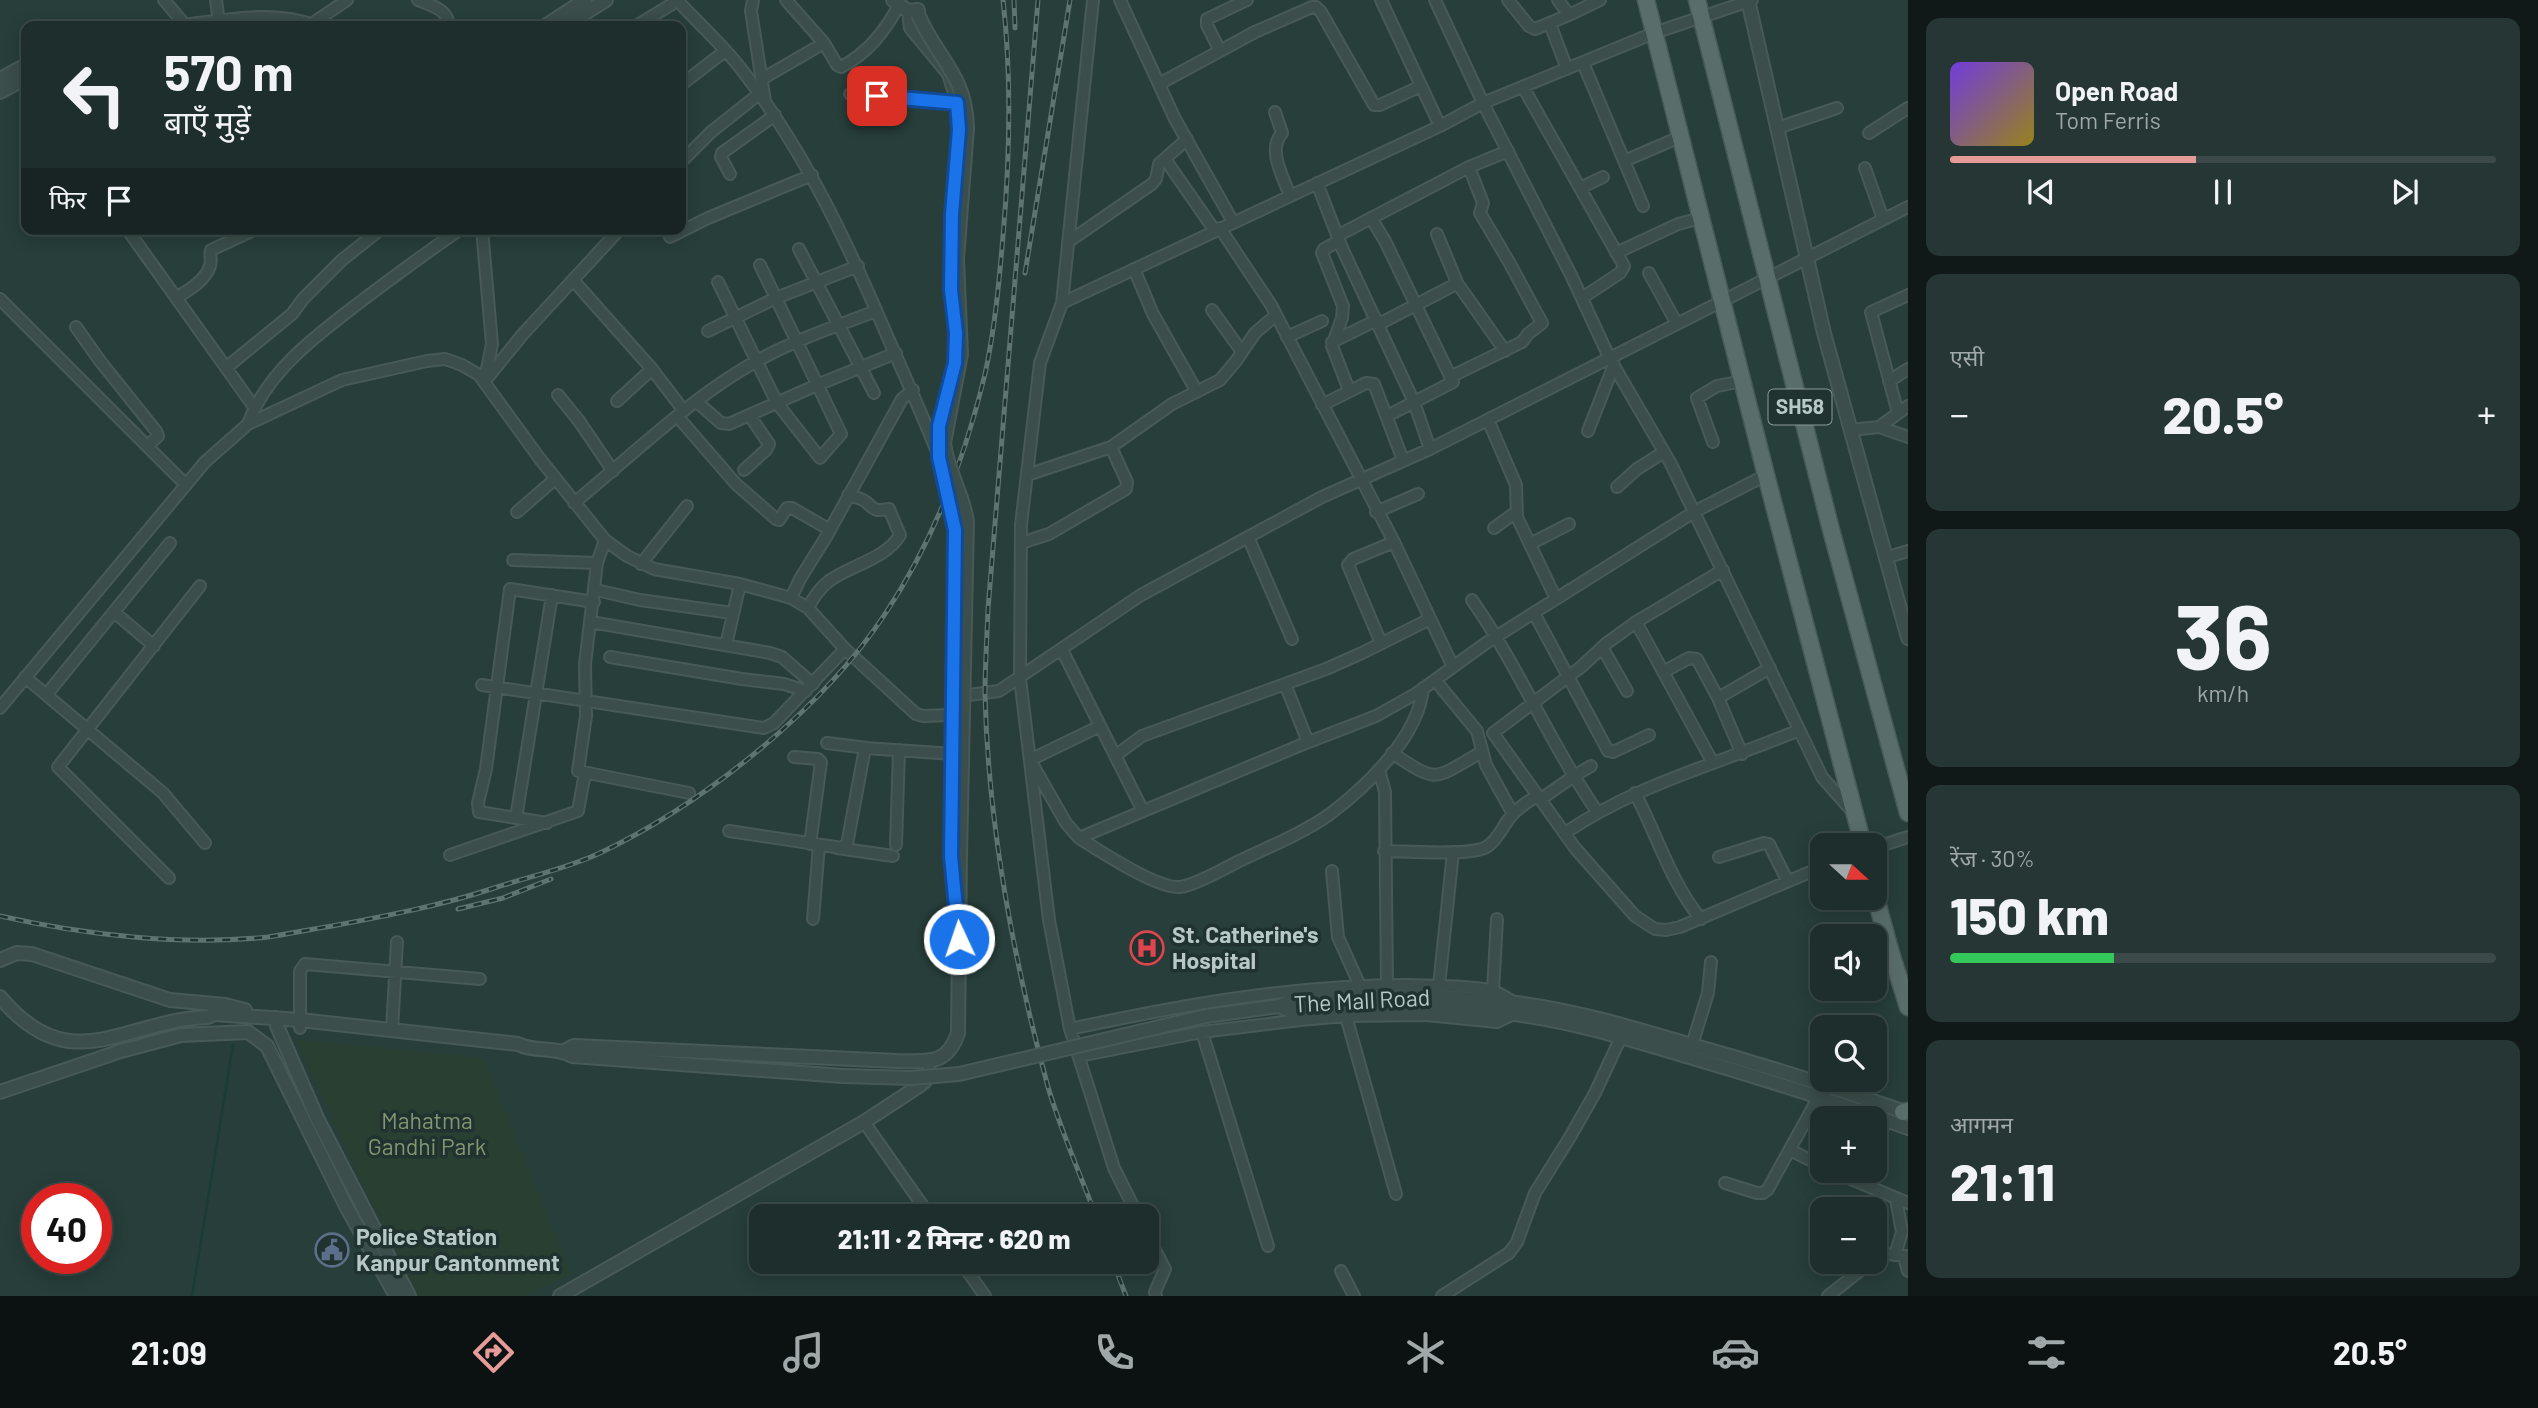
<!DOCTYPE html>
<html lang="hi">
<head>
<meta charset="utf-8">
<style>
	:root { --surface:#1d2e2c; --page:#253634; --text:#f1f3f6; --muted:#a0a8a9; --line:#3b4a48; --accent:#e69b98 }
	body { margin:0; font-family:Barlow,"Noto Sans Devanagari",sans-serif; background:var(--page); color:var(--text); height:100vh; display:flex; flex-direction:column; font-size:26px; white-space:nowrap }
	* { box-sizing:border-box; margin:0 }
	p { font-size:23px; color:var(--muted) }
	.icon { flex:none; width:38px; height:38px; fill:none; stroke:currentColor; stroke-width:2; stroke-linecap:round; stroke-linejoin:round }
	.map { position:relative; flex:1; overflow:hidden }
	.panel { display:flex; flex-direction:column; gap:18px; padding:18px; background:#101918; width:630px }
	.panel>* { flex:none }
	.hud { position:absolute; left:21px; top:21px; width:665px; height:214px; border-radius:14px; box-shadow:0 4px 18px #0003,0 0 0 2px var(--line); background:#1d2e2c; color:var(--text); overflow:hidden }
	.needle { width:46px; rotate:111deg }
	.tools { position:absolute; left:1810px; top:833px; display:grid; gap:14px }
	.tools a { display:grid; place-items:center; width:77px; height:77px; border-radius:14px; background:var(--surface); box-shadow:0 4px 18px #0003,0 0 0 2px var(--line); font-size:35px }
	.speed { position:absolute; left:21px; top:1183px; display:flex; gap:14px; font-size:35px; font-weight:700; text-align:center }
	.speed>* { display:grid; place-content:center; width:91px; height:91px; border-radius:50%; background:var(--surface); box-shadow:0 4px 18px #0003,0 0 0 2px var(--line); line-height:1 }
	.speed .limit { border:10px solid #d22; background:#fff; color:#111 }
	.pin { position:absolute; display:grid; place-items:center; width:60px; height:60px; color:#fff; margin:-30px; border-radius:14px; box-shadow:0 4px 10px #0006 }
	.me { position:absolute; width:77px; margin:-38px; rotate:357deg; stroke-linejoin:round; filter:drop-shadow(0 0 5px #0008) }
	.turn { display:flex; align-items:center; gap:24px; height:147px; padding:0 28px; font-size:32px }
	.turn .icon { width:91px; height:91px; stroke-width:2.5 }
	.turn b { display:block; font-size:49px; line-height:60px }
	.then { display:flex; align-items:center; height:66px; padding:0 28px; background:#0003; gap:14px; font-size:26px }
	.big { font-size:52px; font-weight:800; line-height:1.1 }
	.panel .card { flex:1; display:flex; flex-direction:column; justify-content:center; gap:10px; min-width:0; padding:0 24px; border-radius:14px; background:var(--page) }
	.panel .dial { align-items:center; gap:0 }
	.dial b { font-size:91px; line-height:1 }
	.song { display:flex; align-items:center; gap:21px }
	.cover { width:84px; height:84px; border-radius:10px; background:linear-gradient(135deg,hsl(260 70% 55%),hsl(50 70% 35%)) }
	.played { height:7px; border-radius:4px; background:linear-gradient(90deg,var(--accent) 45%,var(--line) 45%) }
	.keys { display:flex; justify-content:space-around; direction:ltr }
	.heat { display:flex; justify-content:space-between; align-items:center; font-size:38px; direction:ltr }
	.charge { height:10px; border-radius:5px; background:linear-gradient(90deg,#34c759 30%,var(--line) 0) }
	.trip { position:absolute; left:749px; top:1204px; width:410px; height:70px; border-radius:14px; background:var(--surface); box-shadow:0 4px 18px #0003,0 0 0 2px var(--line); font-weight:800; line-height:70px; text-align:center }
	.dock { display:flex; height:112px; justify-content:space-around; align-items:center; background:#0c1212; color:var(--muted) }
	.dock .icon { width:49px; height:49px }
	.dock .current { color:var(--accent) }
	.dock b { font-size:32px; color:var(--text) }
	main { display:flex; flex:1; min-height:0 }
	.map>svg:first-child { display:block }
	.green { fill:#293f32 }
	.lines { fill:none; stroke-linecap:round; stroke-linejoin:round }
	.stream { stroke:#1b3b37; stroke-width:2.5 }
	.minor-casing { stroke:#485a57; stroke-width:14 }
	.tertiary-casing { stroke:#485a57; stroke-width:16 }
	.primary-casing { stroke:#485a57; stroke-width:19 }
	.minor { stroke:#3b4e4b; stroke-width:10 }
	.tertiary { stroke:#3b4e4b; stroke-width:12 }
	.primary { stroke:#596e6b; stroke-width:16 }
	.rail-casing { stroke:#5e7471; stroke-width:5 }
	.rail { stroke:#203330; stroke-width:2.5; stroke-dasharray:8; stroke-linecap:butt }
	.tertiary-bridge-casing { stroke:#485a57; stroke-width:16; stroke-linecap:butt }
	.tertiary-bridge { stroke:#3b4e4b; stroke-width:12 }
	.route-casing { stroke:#114b97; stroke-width:18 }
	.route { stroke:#1a73e8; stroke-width:12 }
	.labels { text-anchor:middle; stroke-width:7; stroke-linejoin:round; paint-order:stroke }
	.shield { fill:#203330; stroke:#8a9b9a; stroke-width:2 }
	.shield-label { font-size:21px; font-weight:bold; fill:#b8c8c7 }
	.poi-label { font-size:23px; font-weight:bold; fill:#b8c8c7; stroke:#203330; text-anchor:start }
	.street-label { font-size:23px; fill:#b8c8c7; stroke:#203330 }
	.park-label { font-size:23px; fill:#849771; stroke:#203330 }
</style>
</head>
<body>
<main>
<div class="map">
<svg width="1908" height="1296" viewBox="0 0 1908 1296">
	<rect width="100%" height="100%" fill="#273e3a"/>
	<path class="green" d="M 295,1039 L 484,1058 L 571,1274 L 525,1296 L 414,1296 Z"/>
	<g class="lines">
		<path class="stream" d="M 192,1296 L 233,1045"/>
		<defs>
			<path id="minor" d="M 164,0 L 186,26
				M 216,0 L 219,22
				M 418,0 C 432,6 448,9 449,26
				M 677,0 C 698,23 723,45 742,70 C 800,146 838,223 876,310 C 896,357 918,404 937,452
				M 753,0 L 751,11 L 765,101
				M 786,0 L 824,43 L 837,65 L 841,67 C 868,53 885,31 899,5
				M 1093,0 L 1062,303 L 1040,363 L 1021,525 L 1020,678 L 1049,920 L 1070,1029 L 1114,1168 L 1138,1216
				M 1120,0 L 1175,119 L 1233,222
				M 1381,0 L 1440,126
				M 1435,0 L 1483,103 L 1571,275 L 1610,359 L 1671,464 L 1694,512 L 1822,777 L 1852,811
				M 1508,0 L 1529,26 L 1535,29 L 1569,15
				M 1558,0 L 1569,15 L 1600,0
				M 908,11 L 910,28 L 948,74 L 957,103 L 959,130 L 952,214 L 952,290 L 954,314
				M 1550,24 L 1567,69
				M 310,25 L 347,0
				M 636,26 L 677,1
				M 1220,51 L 1207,25 L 1207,19 L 1247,0
				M 1583,63 L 1643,206
				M 762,79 L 824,43
				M 1159,84 L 1255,32 L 1312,7 L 1316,7 L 1321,12 L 1374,105 L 1380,105 L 1421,86
				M 681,85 L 725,51
				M 1523,87 L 1624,266 L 1620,273 L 1582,298
				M 850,94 L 957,103
				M 1275,112 L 1282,133 C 1267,150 1283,176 1290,196
				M 1777,128 L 1837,108
				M 1869,133 L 1908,108
				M 1165,159 L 1215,231
				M 1624,161 L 1680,137
				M 681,162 L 711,132 L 759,94
				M 1865,168 L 1883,219
				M 730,174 L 721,157 L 722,153 L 775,115
				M 1317,183 L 1342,248 L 1414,402 L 1430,449
				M 1580,188 L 1603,177
				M 1371,218 L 1385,241 L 1453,382 L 1387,416
				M 1220,228 L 1271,305 L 1394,542 L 1453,667
				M 127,229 L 254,407
				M 482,229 L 492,344 L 485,379
				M 1437,234 L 1458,285
				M 1337,236 L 1469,167 L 1508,151
				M 670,237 L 708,218 L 812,175
				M 1339,241 L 1324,249 L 1322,253 L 1343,306 L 1342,318 L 1332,346 L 1349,390
				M 1068,242 L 1152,184 L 1156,179 L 1159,164 L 1187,139
				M 799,249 L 874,393
				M 1616,253 L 1678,224 L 1701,218
				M 1134,269 L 1153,314 L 1197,392
				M 1649,273 L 1677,324
				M 573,280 L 652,369 L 684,411
				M 718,282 L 777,403 L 820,458 L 841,434 L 760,265
				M 177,297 C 189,290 205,281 210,266 C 212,260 209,255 211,250 L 256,229
				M 0,299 L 186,485
				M 1062,303 L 1440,126 L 1483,103 L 1654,33 L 1752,0
				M 1212,310 L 1242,352
				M 1379,324 L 1456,284 L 1460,287 L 1505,351
				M 76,327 L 100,361 L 156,431 L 158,436 L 149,445
				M 708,331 L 776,298 L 858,266
				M 1287,337 L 1322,321
				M 1332,342 L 1377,320
				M 227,367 L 292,314 L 303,299 L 342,260 L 381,229
				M 952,375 L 939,426 L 939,457 L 955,530 L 954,754 C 951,799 950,843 955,888
				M 1450,377 L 1522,342 L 1528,334 L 1542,323 L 1509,262 L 1480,213 L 1483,203 L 1469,167
				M 1889,381 L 1908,369
				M 484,382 L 523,334 L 620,229
				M 558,395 L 579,421 L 613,471
				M 617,401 L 652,369
				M 697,402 L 721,423 L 729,424 L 817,385 L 896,353
				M 1322,405 L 1366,383 L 1374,384 L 1403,460
				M 1898,413 L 1871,312 L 1908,295
				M 678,417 L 736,484 L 776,519 L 779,520 L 787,508 L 792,508 L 830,530
				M 1488,420 L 1516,485 L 1517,517 L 1556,599
				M 248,424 C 268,369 320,333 364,299 C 396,275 428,251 461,229
				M 1879,427 L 1908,437
				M 1850,430 L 1879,427 L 1908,406
				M 1588,431 L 1614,365
				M 1713,442 L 1697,398 L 1717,386 L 1743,381
				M 744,470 L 766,450 L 769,444 L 750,416
				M 1027,475 L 1111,447 L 1172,404 L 1220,380 L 1236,361 L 1255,333 L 1276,315
				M 1617,487 L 1637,469 L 1664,452
				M 574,503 C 630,457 694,395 757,361 C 794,340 837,326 876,311
				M 517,512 L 555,479
				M 1376,512 L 1418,494
				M 1494,528 L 1516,512
				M 1248,537 L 1292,639
				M 605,540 L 597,563 L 585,664 L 586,716 L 578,771 L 689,793
				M 1021,543 L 1049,534 L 1126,489 L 1127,482 L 1111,447
				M 1530,544 L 1569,524
				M 1885,558 L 1908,551
				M 513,560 L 597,563
				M 641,564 L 687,506
				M 1723,570 L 1636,622 L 1607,643 L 1581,667 L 1493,733 L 1575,848 L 1635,916 L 1655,929 L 1666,930 L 1680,927 L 1822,867
				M 596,590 L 640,600 L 732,613
				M 791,598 L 800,579 L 826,537 L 902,399 L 913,390
				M 1472,600 C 1511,656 1539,718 1574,776 L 1541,799
				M 808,608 C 813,598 820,588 829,581 C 851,565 886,559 900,535 L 889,509 C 874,511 877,511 866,502 C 862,498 853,497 848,495
				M 114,612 L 154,646
				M 1534,613 L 1608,751 L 1613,752 L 1649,735
				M 591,622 L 770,653 L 782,657 L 813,684
				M 1636,622 L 1713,763
				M 1381,643 L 1348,565 L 1353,559 L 1394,542
				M 726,645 L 740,584
				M 1602,647 L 1627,691
				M 1062,650 L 1143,811
				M 610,657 L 742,679 L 784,684 L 806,691
				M 1663,672 L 1689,658 L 1697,659 L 1718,698 L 1742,754
				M 25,677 L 163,793 L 205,843
				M 1435,680 L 1477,731 L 1486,765 L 1513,814
				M 1285,684 L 1308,742
				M 482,685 L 764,728 L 774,723 L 845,649
				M 47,694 L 170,543
				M 953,697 L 999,691 L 1141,595 L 1322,497 L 1430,449 L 1908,207
				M 1718,698 L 1770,668
				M 0,708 L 205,462 L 248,424 L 342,380 L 427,361 L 445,359 L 462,365 L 479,375 L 540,459 L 605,540 L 627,556 L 654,569 L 740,584 L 791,598 L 808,608 L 845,649 L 916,714 L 923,716 L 953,715
				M 1098,727 L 1030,760 L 1066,823 L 1079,838 L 1301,745 L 1376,716 L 1417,693 L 1486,643 L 1694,512 L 1766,475
				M 827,743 L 867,748
				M 1392,753 C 1440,785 1433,779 1482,752
				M 1115,756 L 1142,736 L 1326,669 L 1362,653 L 1430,619
				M 794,757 L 818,759 L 821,762 L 810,844
				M 1591,766 L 1574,776 L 1597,812
				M 1379,770 L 1385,792 L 1387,985
				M 1635,793 C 1657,835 1671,883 1701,919
				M 516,818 L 552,595
				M 547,823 L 479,812 L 478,803 L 486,769 L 510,589 L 594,602
				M 729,831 L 842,848 L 847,844 L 848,839 L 865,748 L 954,754
				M 1565,833 C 1637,784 1721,763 1799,730
				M 1079,838 C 1100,851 1157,889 1180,887 C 1193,886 1226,868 1239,861 C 1267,848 1305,832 1330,814 C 1367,786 1419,736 1423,688
				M 896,845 L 899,750
				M 837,848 L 893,856
				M 1874,848 L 1908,837
				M 1384,851 C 1406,851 1473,857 1488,846 C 1499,838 1503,825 1512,815 C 1519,807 1529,801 1538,795
				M 450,855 L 578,811 L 585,773
				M 1719,857 L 1764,843 L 1769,844 L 1787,880
				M 1332,871 L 1338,937 L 1360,986
				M 169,878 L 58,767 L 200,586
				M 813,919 L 819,845
				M 1439,986 L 1453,852
				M 1493,991 L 1497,919
				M 1346,1016 L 1396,1194
				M 300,1028 L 300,971 L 305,964 L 480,979
				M 1070,1029 C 1182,1005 1293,985 1408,985 C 1429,986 1474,985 1493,991 C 1500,993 1506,998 1512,1001
				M 392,1030 L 397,942
				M 1202,1032 L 1268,1246
				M 1692,1045 L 1708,993 L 1711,962
				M 1079,1056 L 1202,1032 L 1300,1020 L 1346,1016 L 1426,1015 L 1497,1022 L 1514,1014
				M 864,1122 L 930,1216
				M 1874,1141 L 1888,1121
				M 1790,1150 L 1822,1166
				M 1832,1171 L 1908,1203
				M 1725,1183 L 1757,1193 L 1763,1193 L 1768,1189 L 1818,1098
				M 1146,1233 L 1165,1269 L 1155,1292 L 1156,1296
				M 1895,1255 L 1902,1232 L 1896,1199
				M 1904,1257 L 1908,1271
				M 1874,1259 L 1886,1254 L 1908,1256
				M 961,1262 L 985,1296
				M 1341,1271 L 1354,1296
				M 1442,1296 L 1509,1253 L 1517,1242 L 1535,1193 L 1570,1137 L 1595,1093 L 1621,1037
				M 1828,1296 L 1871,1262"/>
			<path id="tertiary" d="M 893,0 L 908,11 L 918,10
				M 1748,0 L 1824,333 L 1908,638
				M 183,26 C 225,21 272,11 313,26
				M 545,26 L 585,0
				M 565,26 L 606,0
				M 0,79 L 26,65
				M 0,92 L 26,78
				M 0,960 L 17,953 L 32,954 L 170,1000 L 225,1005 L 245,1010
				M 0,997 C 71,1082 124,1020 208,1017 L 214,1014 L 300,1020 L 518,1044 C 536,1053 556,1046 572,1056 L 843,1076
				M 1279,1006 L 1290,1011 C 1371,1004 1447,1003 1528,1016 C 1582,1024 1634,1041 1686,1056 C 1761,1078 1835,1101 1908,1128
				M 1279,1006 C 1306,995 1339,997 1368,997 C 1417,995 1467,997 1516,1003 C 1572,1010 1627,1026 1681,1042 C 1757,1063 1833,1087 1908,1113
				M 276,1018 L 277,1026 L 317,1118 L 409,1296
				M 564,1051 L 574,1046 L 897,1061 C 928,1061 947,1066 958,1033 L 960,856
				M 0,1092 L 121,1051 L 181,1035 L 248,1032 L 267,1046 L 346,1206 L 396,1296
				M 560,1296 L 864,1122 L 919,1086 L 925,1081 L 929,1071"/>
			<path id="primary" d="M 1646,0 L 1766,475 L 1863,845
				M 1697,0 L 1830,526 L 1908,813
				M 1874,891 L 1890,950 L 1908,1007
				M 1903,1112 L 1908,1111"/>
		</defs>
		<use href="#minor" class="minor-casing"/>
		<use href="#tertiary" class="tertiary-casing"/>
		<use href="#primary" class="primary-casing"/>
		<use href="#minor" class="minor"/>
		<use href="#tertiary" class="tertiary"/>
		<use href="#primary" class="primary"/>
		<defs>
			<path id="rail" d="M 1014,0 L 1015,28
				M 1038,0 L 988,609 C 987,638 985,666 985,694 C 988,823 1014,962 1048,1087 C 1061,1131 1080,1174 1096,1216
				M 1025,273 L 1070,0
				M 458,909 L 503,898 L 551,879
				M 0,916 C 84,935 182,946 268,937 C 289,934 311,929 332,926 C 386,916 439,906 491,889 C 527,877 566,869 600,853 C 703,804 822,710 885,614 C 933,542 965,458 985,374 C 995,328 999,283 1003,236 C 1010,156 1012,80 1003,0
				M 1113,1262 L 1126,1296"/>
		</defs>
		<use href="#rail" class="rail-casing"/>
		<use href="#rail" class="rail"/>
		<defs>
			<path id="tertiary-bridge" d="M 918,14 C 937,59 966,74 967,128 L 957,259 L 961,354 L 944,443 C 947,470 963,494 967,521 L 960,856
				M 843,1076 L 911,1078 L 959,1074 L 1206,1016 L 1279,1006"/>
		</defs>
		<use href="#tertiary-bridge" class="tertiary-bridge-casing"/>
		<use href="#tertiary-bridge" class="tertiary-bridge"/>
	</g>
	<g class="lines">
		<defs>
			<path id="route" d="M 877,96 L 957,103 L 959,130 L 952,214 L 951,290 L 956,333 L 955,363 L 939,426 L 939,457 L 955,530 L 951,856 L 959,939"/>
		</defs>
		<use href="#route" class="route-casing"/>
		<use href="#route" class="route"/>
	</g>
	<defs>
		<symbol id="hospital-ring" viewBox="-11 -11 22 22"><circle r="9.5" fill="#203330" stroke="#e0444e" stroke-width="1.5"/><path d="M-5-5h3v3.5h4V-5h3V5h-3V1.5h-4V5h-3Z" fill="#e0444e"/></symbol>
		<symbol id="civic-ring" viewBox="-11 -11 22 22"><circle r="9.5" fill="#203330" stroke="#5c6f8a" stroke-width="1.5"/><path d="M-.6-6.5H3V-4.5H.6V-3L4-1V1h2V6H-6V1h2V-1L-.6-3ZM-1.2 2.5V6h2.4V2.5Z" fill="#5c6f8a"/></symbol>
	</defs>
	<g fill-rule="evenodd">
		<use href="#hospital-ring" x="1128" y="929" width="38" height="38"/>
		<use href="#civic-ring" x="313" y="1231" width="38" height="38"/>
	</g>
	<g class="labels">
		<rect class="shield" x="1768.5" y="389.5" width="63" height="35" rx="5"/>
		<g class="shield-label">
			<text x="1800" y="414">SH58</text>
		</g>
		<g class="poi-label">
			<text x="1172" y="943">St. Catherine's<tspan x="1172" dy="26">Hospital</tspan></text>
			<text x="356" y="1245">Police Station<tspan x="356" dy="26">Kanpur Cantonment</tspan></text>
		</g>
		<g class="street-label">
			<text transform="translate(1362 1001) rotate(-3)" y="8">The Mall Road</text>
		</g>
		<g class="park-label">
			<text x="427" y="1129">Mahatma<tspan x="427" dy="26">Gandhi Park</tspan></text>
		</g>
	</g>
</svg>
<div class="tools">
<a><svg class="needle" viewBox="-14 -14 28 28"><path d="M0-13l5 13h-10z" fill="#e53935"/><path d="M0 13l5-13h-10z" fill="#a0a8a9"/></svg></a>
<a><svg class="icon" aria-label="sound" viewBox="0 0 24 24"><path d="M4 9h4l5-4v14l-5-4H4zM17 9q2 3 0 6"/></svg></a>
<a><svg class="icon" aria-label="search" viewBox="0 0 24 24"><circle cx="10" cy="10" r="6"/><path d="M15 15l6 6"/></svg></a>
<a>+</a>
<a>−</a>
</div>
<div class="speed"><div class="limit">40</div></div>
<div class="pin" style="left:877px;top:96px;background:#d93025"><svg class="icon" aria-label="arrive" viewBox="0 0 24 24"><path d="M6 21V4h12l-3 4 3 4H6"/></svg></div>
<svg class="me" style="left:959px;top:939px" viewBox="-20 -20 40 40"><circle r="17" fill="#1a73e8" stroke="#fff" stroke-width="3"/><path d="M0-11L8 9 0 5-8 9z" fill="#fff"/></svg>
<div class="trip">21:11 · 2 मिनट · 620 m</div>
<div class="hud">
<div class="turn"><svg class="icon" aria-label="left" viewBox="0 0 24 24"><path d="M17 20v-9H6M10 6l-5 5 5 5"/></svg><div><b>570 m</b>बाएँ मुड़ें</div></div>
<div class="then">फिर<svg class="icon" aria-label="arrive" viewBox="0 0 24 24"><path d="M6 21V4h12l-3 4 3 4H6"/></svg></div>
</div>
</div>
<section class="panel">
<div class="card">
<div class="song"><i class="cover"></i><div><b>Open Road</b><p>Tom Ferris</p></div></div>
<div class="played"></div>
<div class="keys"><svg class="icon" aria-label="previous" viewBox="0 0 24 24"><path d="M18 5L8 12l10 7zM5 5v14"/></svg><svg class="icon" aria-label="pause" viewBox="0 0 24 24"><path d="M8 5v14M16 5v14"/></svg><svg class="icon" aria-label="next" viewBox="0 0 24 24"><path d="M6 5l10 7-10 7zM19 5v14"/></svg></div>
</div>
<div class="card"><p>एसी</p>
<div class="heat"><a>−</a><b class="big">20.5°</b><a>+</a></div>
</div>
<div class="card dial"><b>36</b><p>km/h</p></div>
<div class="card"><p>रेंज · 30%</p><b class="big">150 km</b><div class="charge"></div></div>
<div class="card"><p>आगमन</p><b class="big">21:11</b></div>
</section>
</main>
<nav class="dock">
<b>21:09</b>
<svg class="icon current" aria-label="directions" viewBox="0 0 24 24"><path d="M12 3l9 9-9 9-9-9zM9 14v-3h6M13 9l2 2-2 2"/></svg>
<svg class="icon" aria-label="music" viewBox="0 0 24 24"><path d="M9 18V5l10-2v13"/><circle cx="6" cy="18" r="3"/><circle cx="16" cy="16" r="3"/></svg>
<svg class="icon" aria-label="phone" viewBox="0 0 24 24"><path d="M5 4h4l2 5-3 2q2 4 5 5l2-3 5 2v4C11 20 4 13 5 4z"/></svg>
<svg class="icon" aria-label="climate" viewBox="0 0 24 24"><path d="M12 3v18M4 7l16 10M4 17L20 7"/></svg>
<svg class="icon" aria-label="car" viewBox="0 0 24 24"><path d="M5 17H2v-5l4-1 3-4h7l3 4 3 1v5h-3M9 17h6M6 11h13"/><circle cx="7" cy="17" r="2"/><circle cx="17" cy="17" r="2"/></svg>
<svg class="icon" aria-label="filters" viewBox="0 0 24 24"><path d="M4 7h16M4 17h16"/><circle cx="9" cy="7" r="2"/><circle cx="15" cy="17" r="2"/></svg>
<b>20.5°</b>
</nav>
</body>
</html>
